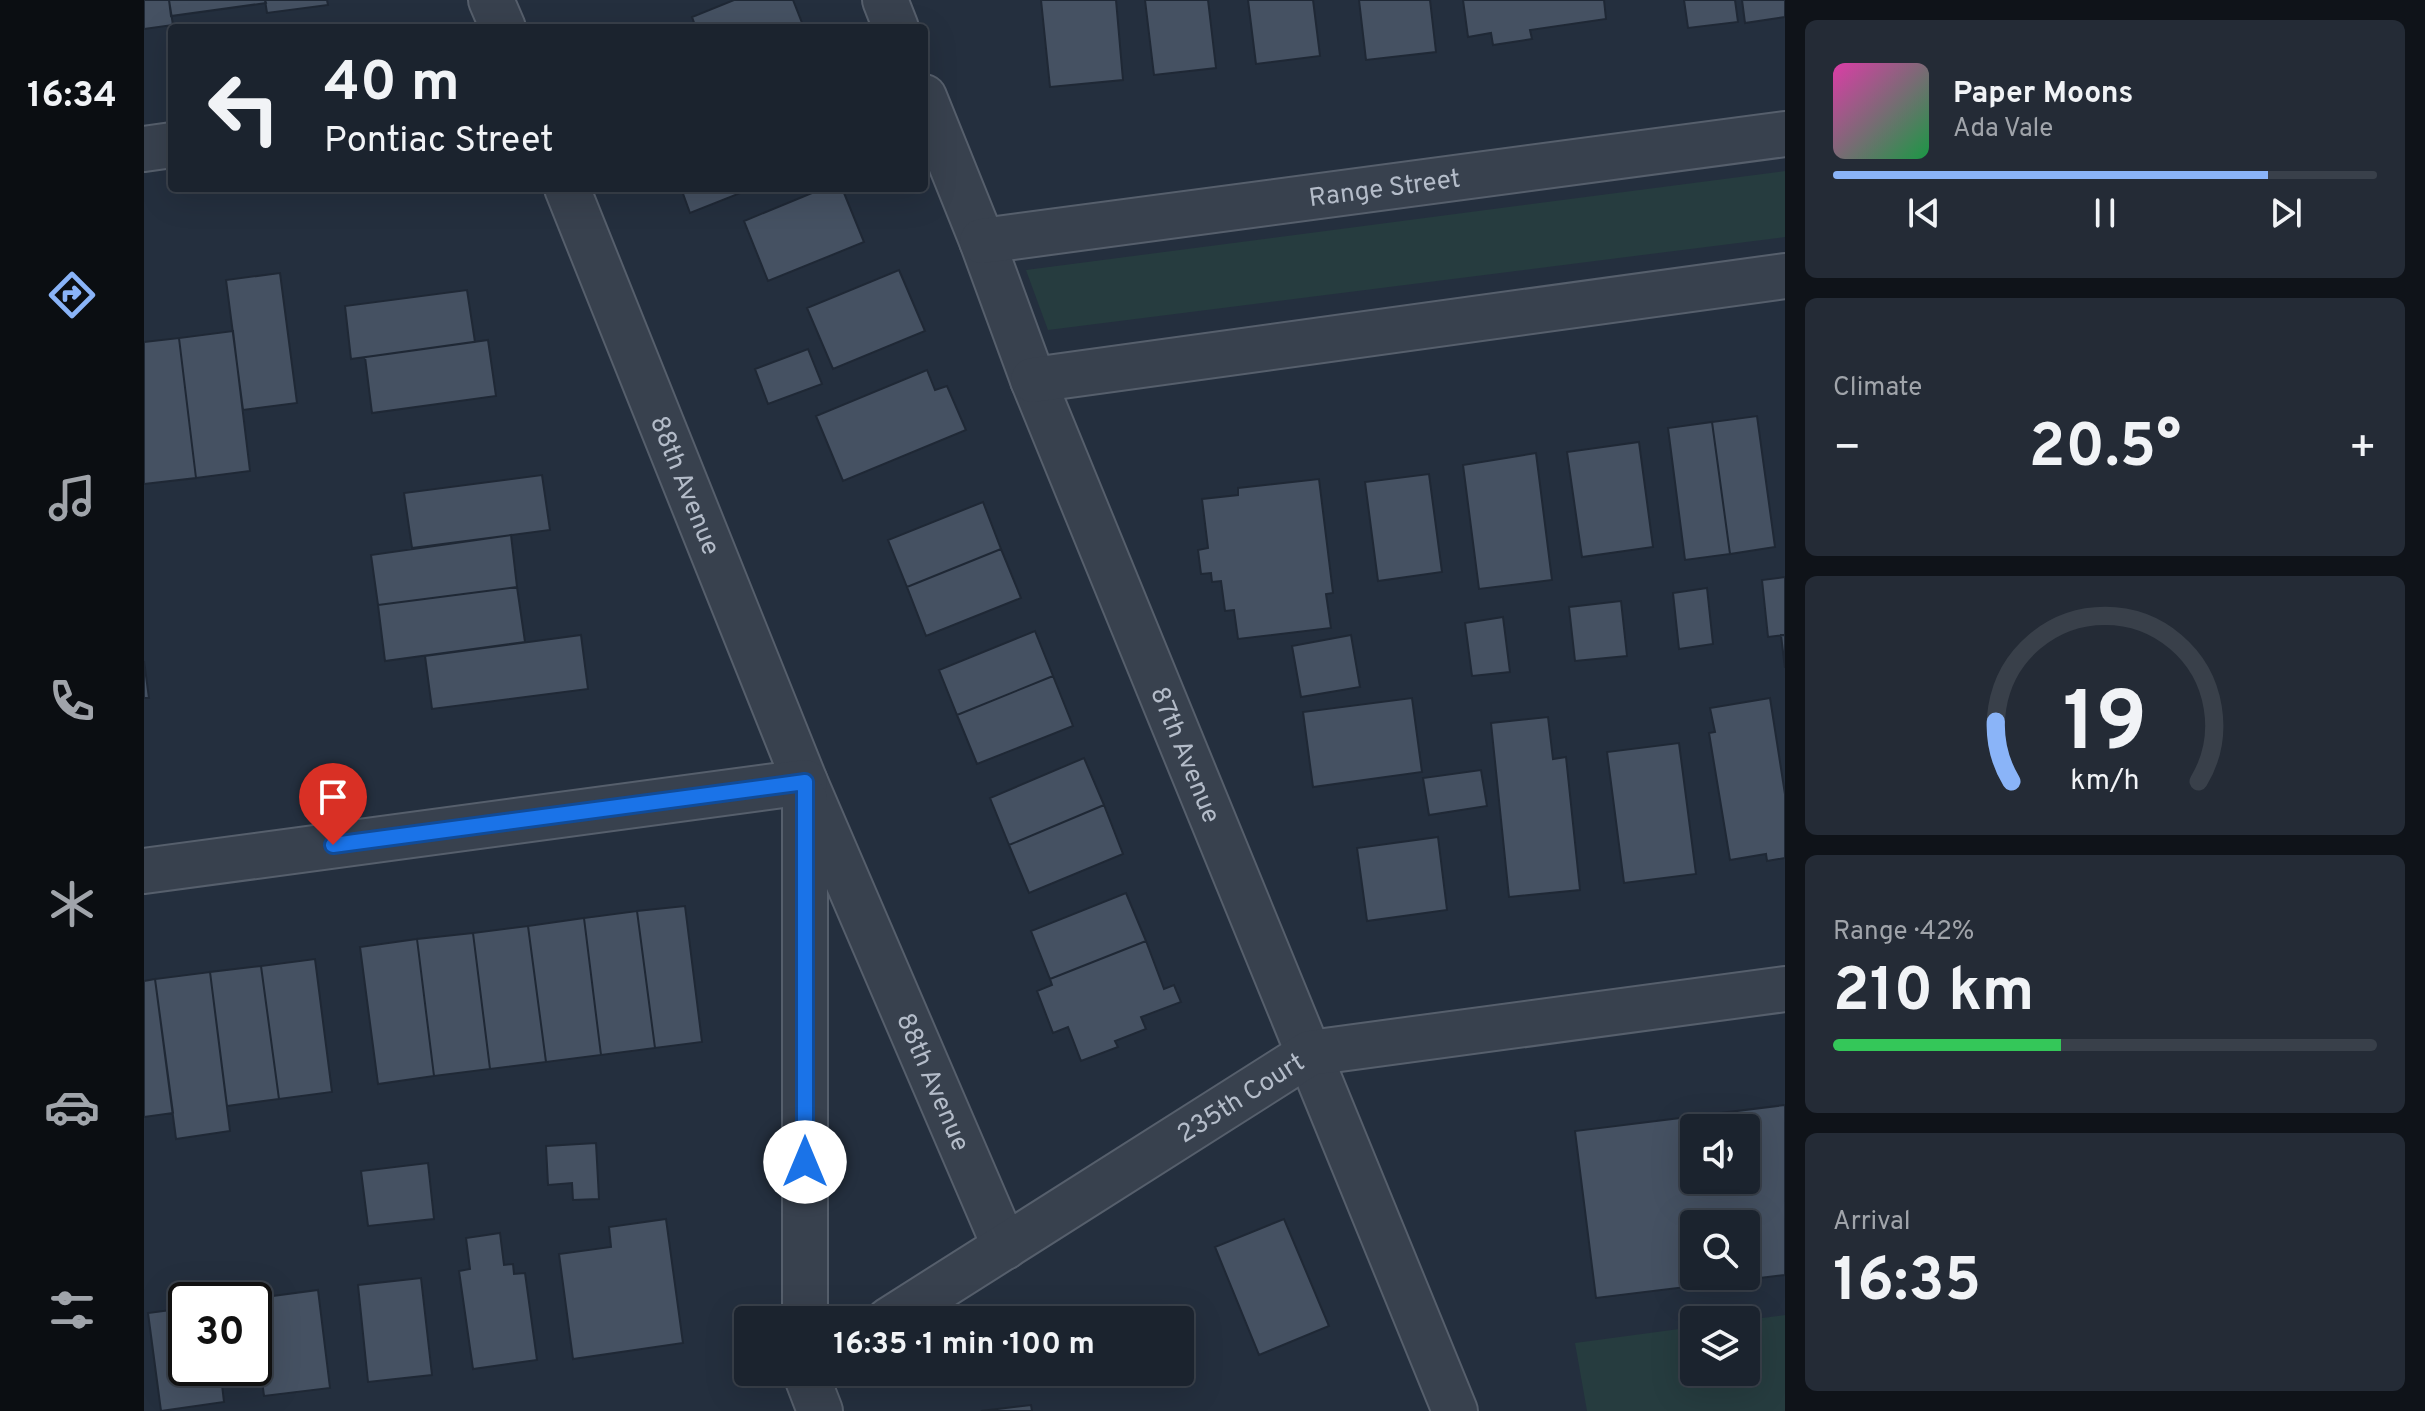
<!DOCTYPE html>
<html lang="en">
<head>
<meta charset="utf-8">
<style>
	:root { --surface:#1b232e; --page:#242b36; --text:#f1f3f6; --muted:#a0a4aa; --line:#39404a; --accent:#8ab4f8 }
	body { margin:0; font-family:Overpass,sans-serif; background:var(--page); color:var(--text); height:100vh; display:flex; flex-direction:column; font-size:30px; white-space:nowrap }
	* { box-sizing:border-box; margin:0 }
	p { font-size:26px; color:var(--muted) }
	.icon { flex:none; width:44px; height:44px; fill:none; stroke:currentColor; stroke-width:2; stroke-linecap:round; stroke-linejoin:round }
	.map { position:relative; flex:1; overflow:hidden }
	.side { display:flex; flex-direction:column; gap:20px; padding:20px; background:#0f1319; width:640px }
	.side>* { flex:none }
	.hud { position:absolute; left:24px; top:24px; width:760px; height:168px; border-radius:8px; box-shadow:0 8px 32px #0002,0 0 0 2px var(--line); background:#1b232e; color:var(--text); overflow:hidden }
	.buttons { position:absolute; left:1536px; top:1114px; display:grid; gap:16px }
	.buttons a { display:grid; place-items:center; width:80px; height:80px; border-radius:8px; background:var(--surface); box-shadow:0 8px 32px #0002,0 0 0 2px var(--line); font-size:40px }
	.speed { position:absolute; left:24px; top:1282px; display:flex; gap:16px; font-size:40px; font-weight:700; text-align:center }
	.speed>* { display:grid; place-content:center; width:104px; height:104px; border-radius:50%; background:var(--surface); box-shadow:0 8px 32px #0002,0 0 0 2px var(--line); line-height:1 }
	.speed .limit { border:4px solid #111; border-radius:12px; background:#fff; color:#111 }
	.pin { position:absolute; display:grid; place-items:center; width:68px; height:68px; color:#fff; margin:-82px -34px; border-radius:50% 50% 50% 0; rotate:-45deg; box-shadow:0 0 8px #0007 }
	.pin .icon { rotate:45deg }
	.me { position:absolute; width:88px; margin:-44px; rotate:0deg; stroke-linejoin:round; filter:drop-shadow(0 0 6px #0008) }
	.turn { display:flex; align-items:center; gap:28px; height:168px; padding:0 24px; font-size:36px }
	.turn .icon { width:104px; height:104px; stroke-width:2.5 }
	.turn b { display:block; font-size:56px; line-height:68px }
	.big { font-size:60px; font-weight:700; line-height:1.1 }
	.side .card { flex:1; display:flex; flex-direction:column; justify-content:center; gap:12px; min-width:0; padding:0 28px; border-radius:12px; background:var(--page) }
	.side .dial { align-items:center; gap:0 }
	.dial svg { height:208px; overflow:visible; fill:none; stroke:var(--line); stroke-width:7; stroke-linecap:round; text-anchor:middle }
	.dial text { fill:var(--text); stroke:none }
	.song { display:flex; align-items:center; gap:24px }
	.cover { width:96px; height:96px; border-radius:12px; background:linear-gradient(135deg,hsl(320 70% 55%),hsl(140 70% 35%)) }
	.played { height:8px; border-radius:4px; background:linear-gradient(90deg,var(--accent) 80%,var(--line) 80%) }
	.keys { display:flex; justify-content:space-around; direction:ltr }
	.heat { display:flex; justify-content:space-between; align-items:center; font-size:44px; direction:ltr }
	.charge { height:12px; border-radius:6px; background:linear-gradient(90deg,#34c759 42%,var(--line) 0) }
	.trip { position:absolute; left:590px; top:1306px; width:460px; height:80px; border-radius:8px; background:var(--surface); box-shadow:0 8px 32px #0002,0 0 0 2px var(--line); font-weight:700; line-height:80px; text-align:center }
	main { display:flex; flex:1; min-height:0 }
	.menu { display:flex; flex-direction:column; width:144px; justify-content:space-around; align-items:center; background:#0b0e12; color:var(--muted) }
	.menu .icon { width:56px; height:56px }
	.menu .on { color:var(--accent) }
	.menu b { font-size:36px; color:var(--text) }
	.map>svg:first-child { display:block }
	.green { fill:#263c3f }
	.building { fill:#455162; stroke:#1f2835; stroke-width:2; fill-rule:evenodd }
	.lines { fill:none; stroke-linecap:round; stroke-linejoin:round }
	.minor-casing { stroke:#565f6c; stroke-width:48 }
	.minor { stroke:#38414e; stroke-width:44 }
	.route-casing { stroke:#114b97; stroke-width:20 }
	.route { stroke:#1a73e8; stroke-width:14 }
	.labels { text-anchor:middle; stroke-width:8; stroke-linejoin:round; paint-order:stroke }
	.street-label { font-size:26px; fill:#b4bcc9; stroke:#1d2633 }
</style>
</head>
<body>
<main>
<nav class="menu">
<b>16:34</b>
<svg class="icon on" aria-label="directions" viewBox="0 0 24 24"><path d="M12 3l9 9-9 9-9-9zM9 14v-3h6M13 9l2 2-2 2"/></svg>
<svg class="icon" aria-label="music" viewBox="0 0 24 24"><path d="M9 18V5l10-2v13"/><circle cx="6" cy="18" r="3"/><circle cx="16" cy="16" r="3"/></svg>
<svg class="icon" aria-label="phone" viewBox="0 0 24 24"><path d="M5 4h4l2 5-3 2q2 4 5 5l2-3 5 2v4C11 20 4 13 5 4z"/></svg>
<svg class="icon" aria-label="climate" viewBox="0 0 24 24"><path d="M12 3v18M4 7l16 10M4 17L20 7"/></svg>
<svg class="icon" aria-label="car" viewBox="0 0 24 24"><path d="M5 17H2v-5l4-1 3-4h7l3 4 3 1v5h-3M9 17h6M6 11h13"/><circle cx="7" cy="17" r="2"/><circle cx="17" cy="17" r="2"/></svg>
<svg class="icon" aria-label="filters" viewBox="0 0 24 24"><path d="M4 7h16M4 17h16"/><circle cx="9" cy="7" r="2"/><circle cx="15" cy="17" r="2"/></svg>
</nav>
<div class="map">
<svg width="1641" height="1411" viewBox="0 0 1641 1411">
	<rect width="100%" height="100%" fill="#242f3e"/>
	<path class="green" d="M 1641,171 L 1641,237 L 904,330 L 882,270 Z
		M 1641,1315 L 1641,1411 L 1443,1411 L 1431,1343 L 1550,1327 L 1550,1372 L 1602,1372 L 1602,1320 Z"/>
	<path class="building" d="M 0,0 L 25,0 L 29,25 L 0,29 Z
		M 25,0 L 121,0 L 122,3 L 27,16 Z
		M 121,0 L 183,0 L 184,5 L 123,13 Z
		M 590,0 L 649,0 L 660,28 L 552,28 L 548,17 Z
		M 897,0 L 972,0 L 979,80 L 906,87 Z
		M 1001,0 L 1064,0 L 1072,68 L 1010,75 Z
		M 1104,0 L 1169,0 L 1176,56 L 1112,64 Z
		M 1215,0 L 1286,0 L 1292,52 L 1222,60 Z
		M 1319,0 L 1460,0 L 1462,19 L 1386,30 L 1388,39 L 1349,45 L 1347,33 L 1324,37 Z
		M 1540,0 L 1591,0 L 1594,22 L 1544,28 Z
		M 1598,0 L 1641,0 L 1641,17 L 1601,23 Z
		M 537,188 L 598,188 L 599,192 L 546,213 Z
		M 680,188 L 698,188 L 720,242 L 624,281 L 600,221 Z
		M 755,270 L 781,331 L 689,369 L 663,308 Z
		M 136,273 L 153,403 L 99,410 L 82,280 Z
		M 323,290 L 331,342 L 207,359 L 201,306 Z
		M 89,331 L 106,471 L 52,478 L 35,338 Z
		M 35,338 L 52,478 L 0,484 L 0,342 Z
		M 344,340 L 352,396 L 228,413 L 221,357 Z
		M 664,349 L 678,384 L 624,404 L 611,369 Z
		M 783,370 L 791,390 L 803,386 L 822,430 L 699,481 L 672,416 Z
		M 1613,416 L 1631,547 L 1586,554 L 1568,422 Z
		M 1568,422 L 1586,554 L 1541,560 L 1524,428 Z
		M 1495,442 L 1509,547 L 1438,557 L 1423,452 Z
		M 1392,453 L 1408,580 L 1335,589 L 1319,465 Z
		M 1285,474 L 1298,572 L 1234,581 L 1221,482 Z
		M 398,475 L 406,530 L 268,548 L 260,493 Z
		M 1175,479 L 1189,593 L 1182,594 L 1187,628 L 1094,639 L 1090,610 L 1081,611 L 1077,581 L 1068,582 L 1067,573 L 1057,574 L 1054,550 L 1064,548 L 1058,499 L 1094,495 L 1094,488 Z
		M 839,502 L 857,549 L 763,587 L 744,540 Z
		M 367,535 L 373,587 L 234,605 L 227,555 Z
		M 857,549 L 877,598 L 782,636 L 763,587 Z
		M 1641,577 L 1641,635 L 1624,637 L 1618,580 Z
		M 373,587 L 381,642 L 241,661 L 234,605 Z
		M 1563,588 L 1569,644 L 1535,649 L 1529,593 Z
		M 1477,601 L 1483,656 L 1431,661 L 1425,607 Z
		M 1359,617 L 1366,672 L 1328,676 L 1321,623 Z
		M 891,631 L 909,676 L 813,715 L 795,670 Z
		M 437,635 L 444,689 L 288,709 L 281,656 Z
		M 1207,635 L 1216,687 L 1157,697 L 1148,646 Z
		M 1637,635 L 1641,635 L 1641,668 Z
		M 0,661 L 5,698 L 0,698 Z
		M 909,676 L 929,726 L 833,764 L 813,715 Z
		M 1268,698 L 1278,772 L 1169,787 L 1159,712 Z
		M 1626,698 L 1641,794 L 1641,858 L 1623,861 L 1622,854 L 1586,860 L 1565,733 L 1571,732 L 1566,708 Z
		M 1404,717 L 1409,759 L 1422,757 L 1436,890 L 1365,897 L 1347,723 Z
		M 1535,743 L 1552,874 L 1480,883 L 1463,752 Z
		M 940,758 L 960,805 L 865,845 L 846,798 Z
		M 1337,770 L 1343,806 L 1285,815 L 1279,778 Z
		M 960,805 L 979,854 L 885,893 L 865,845 Z
		M 1294,837 L 1303,910 L 1223,921 L 1213,848 Z
		M 982,893 L 1002,941 L 906,979 L 887,931 Z
		M 541,906 L 558,1042 L 511,1048 L 493,911 Z
		M 493,911 L 511,1048 L 457,1055 L 440,918 Z
		M 440,918 L 457,1055 L 402,1062 L 384,926 Z
		M 384,926 L 402,1062 L 346,1069 L 329,933 Z
		M 329,933 L 346,1069 L 290,1076 L 273,939 Z
		M 273,939 L 290,1076 L 234,1084 L 216,947 Z
		M 1002,941 L 1020,989 L 1030,985 L 1037,1002 L 997,1017 L 1002,1029 L 971,1041 L 974,1047 L 937,1061 L 924,1027 L 909,1033 L 893,991 L 908,985 L 906,979 Z
		M 171,959 L 188,1092 L 135,1099 L 117,966 Z
		M 117,966 L 135,1099 L 83,1106 L 66,972 Z
		M 66,972 L 86,1131 L 32,1139 L 11,979 Z
		M 11,979 L 29,1113 L 0,1117 L 0,981 Z
		M 1641,1105 L 1641,1275 L 1452,1298 L 1431,1131 ZM 1550,1128 L 1602,1128 L 1602,1180 L 1550,1180 ZM 1550,1224 L 1602,1224 L 1602,1276 L 1550,1276 Z
		M 452,1143 L 455,1199 L 429,1200 L 428,1183 L 404,1185 L 402,1146 Z
		M 284,1163 L 290,1219 L 224,1226 L 217,1171 Z
		M 522,1219 L 539,1343 L 429,1359 L 415,1254 L 467,1247 L 465,1227 Z
		M 1140,1219 L 1185,1326 L 1115,1355 L 1071,1247 Z
		M 356,1233 L 360,1265 L 369,1264 L 370,1274 L 381,1273 L 393,1360 L 329,1369 L 315,1271 L 326,1269 L 322,1238 Z
		M 277,1278 L 288,1375 L 224,1382 L 214,1285 Z
		M 174,1290 L 186,1388 L 120,1396 L 110,1319 L 110,1300 L 107,1299 Z
		M 42,1308 L 42,1368 L 76,1368 L 80,1402 L 17,1411 L 4,1313 Z
		M 887,1405 L 888,1411 L 837,1411 Z"/>
	<g class="lines">
		<defs>
			<g id="minor">
				<path d="M 347,0 L 359,28"/>
				<path d="M 741,0 L 752,28"/>
				<path id="s1" d="M 780,97 L 838,241 L 889,380 L 1311,1411"/>
				<path d="M 0,149 L 28,145"/>
				<path id="s2" d="M 423,188 L 661,782 L 861,1247"/>
				<path id="s3" d="M 838,241 L 1641,134"/>
				<path d="M 889,380 L 1641,276"/>
				<path d="M 0,871 L 661,782"/>
				<path d="M 661,1320 L 661,800"/>
				<path id="s4" d="M 745,1320 L 1166,1053 L 1641,989"/>
				<path d="M 661,1372 L 676,1411"/>
			</g>
		</defs>
		<use href="#minor" class="minor-casing"/>
		<use href="#minor" class="minor"/>
	</g>
	<g class="lines">
		<defs>
			<path id="route" d="M 189,845 L 661,782 L 661,1162"/>
		</defs>
		<use href="#route" class="route-casing"/>
		<use href="#route" class="route"/>
	</g>
	<g class="labels">
		<g class="street-label">
			<text dy="9" stroke="none"><textPath href="#s3" startOffset="406">Range Street</textPath></text>
			<text dy="9" stroke="none"><textPath href="#s2" startOffset="320">88th Avenue</textPath></text>
			<text dy="9" stroke="none"><textPath href="#s1" startOffset="708">87th Avenue</textPath></text>
			<text dy="9" stroke="none"><textPath href="#s2" startOffset="966">88th Avenue</textPath></text>
			<text dy="9" stroke="none"><textPath href="#s4" startOffset="416">235th Court</textPath></text>
		</g>
	</g>
</svg>
<div class="buttons">
<a><svg class="icon" aria-label="sound" viewBox="0 0 24 24"><path d="M4 9h4l5-4v14l-5-4H4zM17 9q2 3 0 6"/></svg></a>
<a><svg class="icon" aria-label="search" viewBox="0 0 24 24"><circle cx="10" cy="10" r="6"/><path d="M15 15l6 6"/></svg></a>
<a><svg class="icon" aria-label="layers" viewBox="0 0 24 24"><path d="M12 4l9 5-9 5-9-5zM3 14l9 5 9-5"/></svg></a>
</div>
<div class="speed"><div class="limit">30</div></div>
<div class="pin" style="left:189px;top:845px;background:#d93025"><svg class="icon" aria-label="arrive" viewBox="0 0 24 24"><path d="M6 21V4h12l-3 4 3 4H6"/></svg></div>
<svg class="me" style="left:661px;top:1162px" viewBox="-20 -20 40 40"><circle r="19" fill="#fff"/><path d="M0-13L10 11 0 6-10 11z" fill="#1a73e8"/></svg>
<div class="trip">16:35 · 1 min · 100 m</div>
<div class="hud">
<div class="turn"><svg class="icon" aria-label="left" viewBox="0 0 24 24"><path d="M17 20v-9H6M10 6l-5 5 5 5"/></svg><div><b>40 m</b>Pontiac Street</div></div>
</div>
</div>
<section class="side">
<div class="card">
<div class="song"><i class="cover"></i><div><b>Paper Moons</b><p>Ada Vale</p></div></div>
<div class="played"></div>
<div class="keys"><svg class="icon" aria-label="previous" viewBox="0 0 24 24"><path d="M18 5L8 12l10 7zM5 5v14"/></svg><svg class="icon" aria-label="pause" viewBox="0 0 24 24"><path d="M8 5v14M16 5v14"/></svg><svg class="icon" aria-label="next" viewBox="0 0 24 24"><path d="M6 5l10 7-10 7zM19 5v14"/></svg></div>
</div>
<div class="card"><p>Climate</p>
<div class="heat"><a>−</a><b class="big">20.5°</b><a>+</a></div>
</div>
<div class="card dial"><svg viewBox="0 0 100 80">
<path d="M14 69A42 42 0 1 1 86 69"/>
<path d="M14 69A42 42 0 0 1 8 46" stroke="#8ab4f8"/>
<text x="50" y="56" font-size="32" font-weight="700">19</text>
<text x="50" y="72" font-size="11">km/h</text>
</svg></div>
<div class="card"><p>Range · 42%</p><b class="big">210 km</b><div class="charge"></div></div>
<div class="card"><p>Arrival</p><b class="big">16:35</b></div>
</section>
</main>
</body>
</html>
